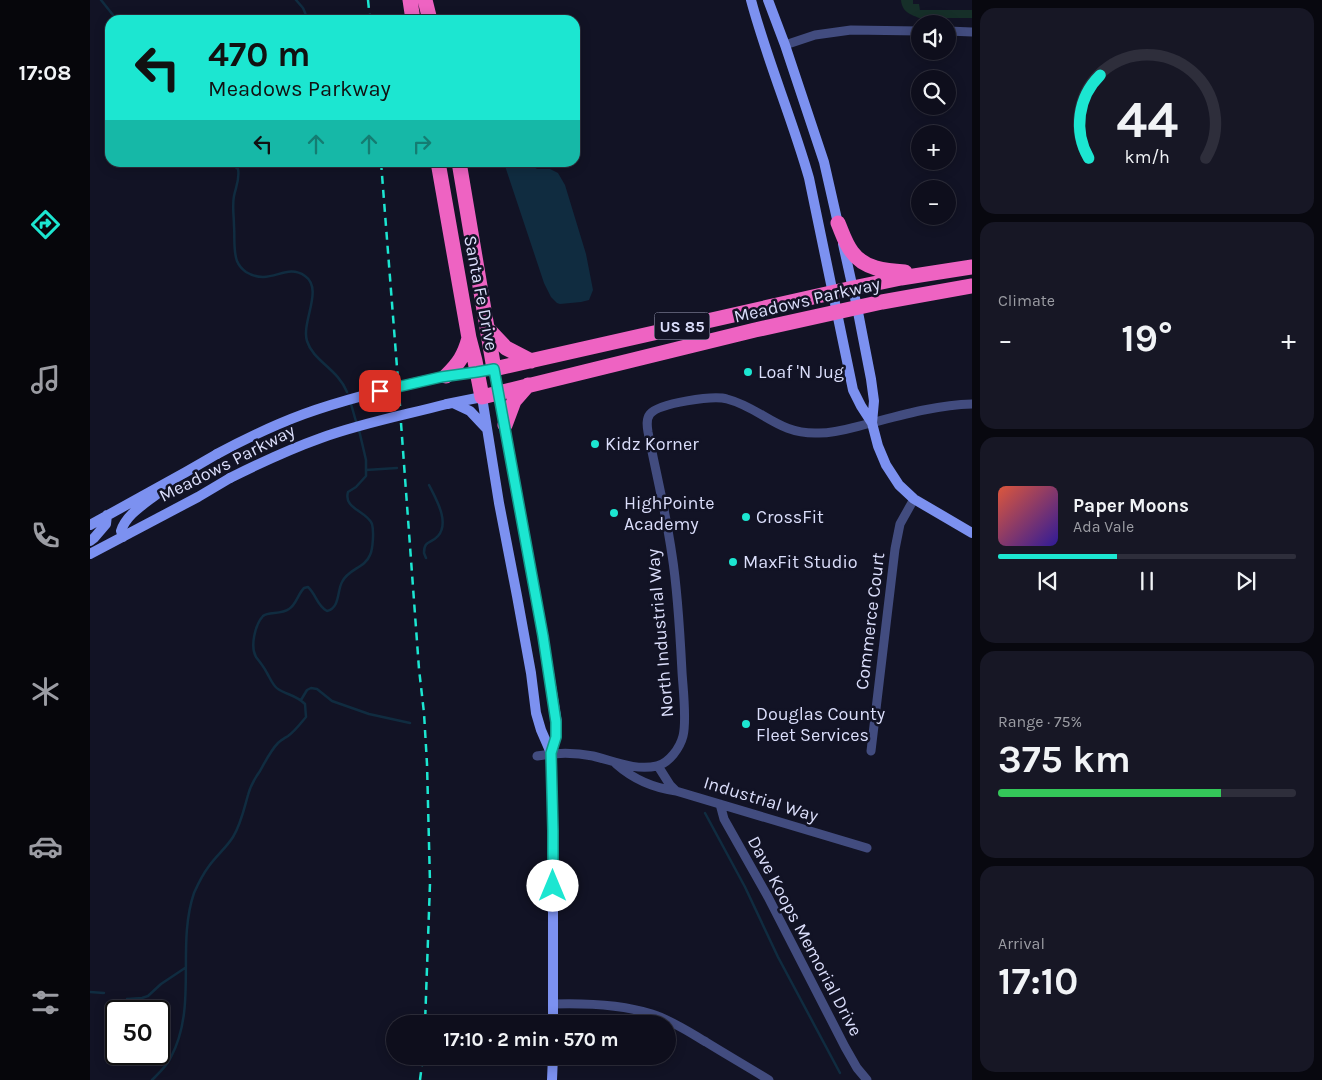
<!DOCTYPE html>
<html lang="en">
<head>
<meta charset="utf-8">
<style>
	:root { --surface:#0e0e1c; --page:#171725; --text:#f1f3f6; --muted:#9b9ca3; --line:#2e2e3b; --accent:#1ce6d1 }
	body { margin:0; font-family:Karla,sans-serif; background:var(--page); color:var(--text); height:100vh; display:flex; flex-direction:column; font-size:19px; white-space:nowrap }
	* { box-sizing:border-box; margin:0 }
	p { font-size:16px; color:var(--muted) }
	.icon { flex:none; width:28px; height:28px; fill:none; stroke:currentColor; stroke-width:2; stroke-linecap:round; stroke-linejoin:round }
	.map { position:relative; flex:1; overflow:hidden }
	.side { display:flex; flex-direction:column; gap:8px; padding:8px; background:#08080f; width:350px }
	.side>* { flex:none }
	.top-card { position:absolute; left:15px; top:15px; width:475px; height:152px; border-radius:15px; box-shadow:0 2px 12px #0003,0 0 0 1px var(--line); background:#1ce6d1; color:#111; overflow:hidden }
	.buttons { position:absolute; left:821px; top:15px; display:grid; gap:10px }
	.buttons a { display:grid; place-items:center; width:45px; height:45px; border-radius:50%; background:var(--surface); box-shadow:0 2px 12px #0003,0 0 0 1px var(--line); font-size:25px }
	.speed { position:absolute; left:15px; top:1000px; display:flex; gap:10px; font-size:25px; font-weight:700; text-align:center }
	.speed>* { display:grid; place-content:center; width:65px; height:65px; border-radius:50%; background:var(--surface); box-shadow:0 2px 12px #0003,0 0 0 1px var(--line); line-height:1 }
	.speed .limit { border:2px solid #111; border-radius:8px; background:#fff; color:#111 }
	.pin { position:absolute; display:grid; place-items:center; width:42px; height:42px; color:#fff; margin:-21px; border-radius:10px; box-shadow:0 2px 8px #0006 }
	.me { position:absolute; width:55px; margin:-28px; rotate:0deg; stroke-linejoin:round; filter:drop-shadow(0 0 4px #0008) }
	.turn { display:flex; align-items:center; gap:18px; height:105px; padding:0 20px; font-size:22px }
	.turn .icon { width:65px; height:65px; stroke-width:2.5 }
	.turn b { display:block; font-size:35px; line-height:42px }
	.lanes { display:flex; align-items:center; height:48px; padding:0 20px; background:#0003; justify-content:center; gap:25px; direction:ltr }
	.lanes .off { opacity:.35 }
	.big { font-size:38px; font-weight:700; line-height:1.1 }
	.side .card { flex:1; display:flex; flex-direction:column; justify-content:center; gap:8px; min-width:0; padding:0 18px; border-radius:15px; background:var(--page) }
	.side .dial { align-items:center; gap:0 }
	.dial svg { height:130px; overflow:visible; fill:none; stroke:var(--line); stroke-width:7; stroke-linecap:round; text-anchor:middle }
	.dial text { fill:var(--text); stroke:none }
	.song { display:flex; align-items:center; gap:15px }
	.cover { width:60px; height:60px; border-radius:8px; background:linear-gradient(135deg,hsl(10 70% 55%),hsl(250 70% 35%)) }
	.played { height:5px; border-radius:2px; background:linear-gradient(90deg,var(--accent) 40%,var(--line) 40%) }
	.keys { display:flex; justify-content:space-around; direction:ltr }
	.heat { display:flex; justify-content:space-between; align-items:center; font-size:28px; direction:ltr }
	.charge { height:8px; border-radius:4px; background:linear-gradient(90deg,#34c759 75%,var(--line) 0) }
	.trip { position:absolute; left:296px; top:1015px; width:290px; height:50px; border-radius:25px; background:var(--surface); box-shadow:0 2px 12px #0003,0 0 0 1px var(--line); font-weight:700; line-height:50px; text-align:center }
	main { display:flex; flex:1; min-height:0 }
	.menu { display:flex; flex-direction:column; width:90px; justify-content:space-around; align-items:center; background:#06060b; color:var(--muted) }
	.menu .icon { width:35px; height:35px }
	.menu .on { color:var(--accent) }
	.menu b { font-size:22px; color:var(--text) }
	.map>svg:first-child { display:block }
	.green { fill:#162f29 }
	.water { fill:#102c40 }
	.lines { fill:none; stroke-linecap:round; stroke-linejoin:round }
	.stream { stroke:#102c40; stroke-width:2.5 }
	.street { stroke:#424c7f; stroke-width:9 }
	.secondary { stroke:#7c91f0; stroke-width:10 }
	.highway { stroke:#ee63c2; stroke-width:15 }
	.rail { stroke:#1ce6d1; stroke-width:2.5; stroke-dasharray:8 6; stroke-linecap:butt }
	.secondary-bridge { stroke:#7c91f0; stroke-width:10 }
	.route-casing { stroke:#129688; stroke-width:12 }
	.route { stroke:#1ce6d1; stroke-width:9 }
	.poi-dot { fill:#1ce6d1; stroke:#121325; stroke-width:2 }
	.labels { text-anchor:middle; stroke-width:5; stroke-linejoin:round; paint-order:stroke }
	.shield { fill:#121325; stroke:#9fa1bb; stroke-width:1 }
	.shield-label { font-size:16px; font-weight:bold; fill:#dbdefb }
	.street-label { font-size:18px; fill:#dbdefb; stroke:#121325 }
	.poi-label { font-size:18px; fill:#dbdefb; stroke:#121325; text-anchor:start }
</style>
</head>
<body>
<main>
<nav class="menu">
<b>17:08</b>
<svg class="icon on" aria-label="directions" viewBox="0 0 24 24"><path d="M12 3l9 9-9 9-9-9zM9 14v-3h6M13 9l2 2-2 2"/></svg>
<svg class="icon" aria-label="music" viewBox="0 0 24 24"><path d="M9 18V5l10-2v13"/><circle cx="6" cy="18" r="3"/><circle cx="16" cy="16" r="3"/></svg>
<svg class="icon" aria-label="phone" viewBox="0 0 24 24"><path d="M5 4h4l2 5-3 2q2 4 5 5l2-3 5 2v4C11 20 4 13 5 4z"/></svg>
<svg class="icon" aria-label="climate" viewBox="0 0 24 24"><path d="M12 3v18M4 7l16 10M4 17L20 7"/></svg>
<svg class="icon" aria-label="car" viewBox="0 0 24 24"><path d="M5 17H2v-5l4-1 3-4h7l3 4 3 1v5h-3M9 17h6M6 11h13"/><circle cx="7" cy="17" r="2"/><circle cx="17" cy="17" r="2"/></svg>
<svg class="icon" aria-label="filters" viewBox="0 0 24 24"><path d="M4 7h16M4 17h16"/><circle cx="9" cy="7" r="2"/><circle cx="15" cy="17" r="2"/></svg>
</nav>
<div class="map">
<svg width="882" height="1080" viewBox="0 0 882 1080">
	<rect width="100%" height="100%" fill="#121325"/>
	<path class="green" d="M 811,0 L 823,0 L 823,4 L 829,4 L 830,10 L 882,10 L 882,18 L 829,18 C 820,14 812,12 811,0 Z"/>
	<path class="water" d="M 414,163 L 434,163 L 443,166 L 447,169 L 460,169 L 468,173 L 475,185 L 496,254 L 503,290 L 499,300 L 491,302 L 470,304 L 467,303 L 461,297 L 454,283 Z"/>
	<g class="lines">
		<path class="stream" d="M 11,0 L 27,20
			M 206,0 L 213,8 L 218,20
			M 123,162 L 140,163 L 148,169 C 150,179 146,186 144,196 C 142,206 144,216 144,226 C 145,238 143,250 147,261 C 149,266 152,269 156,272 C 181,287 195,262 215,276 C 234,289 211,322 217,341 C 223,361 248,369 257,392
			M 261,404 L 267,425
			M 276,470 L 307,468
			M 336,558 L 334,553 C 334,540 341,544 348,536 C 360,522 346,499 339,485
			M 211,700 L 217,690 L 221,688 L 227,689 L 242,701 L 279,714 L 320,723
			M 615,813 L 655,887 L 688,957 L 750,1073
			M 0,992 L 14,993
			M 37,999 L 52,998 L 58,996 L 71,984 L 95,968
			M 62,1080 C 69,1073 77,1066 81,1057 C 108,1006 86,946 104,893 C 108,884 113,874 119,866 C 126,856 136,848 143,837 C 151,824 154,809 158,795 C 160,787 165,778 170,771 C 175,762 181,750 188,743 C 191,740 195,738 198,736 C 205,731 210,724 216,717 L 215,704 C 206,695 197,695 188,689 C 183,686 180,678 177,673 C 174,667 170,662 166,657 C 160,646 165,625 173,616 C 178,611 191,615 199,609 C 206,605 208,594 214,588 L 218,587 C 226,594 227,606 237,611 C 250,608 247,591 252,582 C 258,569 275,568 280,555 C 283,549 284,531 282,524 C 277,511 253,509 258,492 L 266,487 L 276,476 L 276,460 L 269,430"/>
		<path class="street" d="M 858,31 L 882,32
			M 695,45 L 725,35 L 761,30 L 830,31
			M 781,751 L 805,549 L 810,524 L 824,499
			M 447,756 C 467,752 484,752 503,756 C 524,761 545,771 567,766 C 579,763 590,748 593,736 C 597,720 593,689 592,672 C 590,633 588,593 582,555 C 576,513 566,473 558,432 C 557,426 556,419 560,414 C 569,403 624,395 637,399 C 672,408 688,435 729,433 C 746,433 761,428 777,424 C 812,415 846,405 882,404
			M 526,764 C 544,780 563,788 586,791
			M 568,766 L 580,785 L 586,791 L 777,848
			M 630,804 L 634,819 L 678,897 L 755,1047 L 767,1068 L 777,1080
			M 463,1004 C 496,1003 530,1004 562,1014 C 581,1020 599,1032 616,1042 C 637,1055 658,1067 679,1080"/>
		<path class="secondary" d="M 661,0 C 677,60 702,118 719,178 L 763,390 L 771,406 L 782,423
			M 678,0 L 695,45 L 734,162 L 749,228
			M 753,244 L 767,307 L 781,379 L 784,401 L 782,423 L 788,446 L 796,465 L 809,485 L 824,499 L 882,533
			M 354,377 L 404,369 L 453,636 L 467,723 L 466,737 L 461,753 L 463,831 L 463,1024
			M 363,403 L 380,411 L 396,428
			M 357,404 L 392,397 L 409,503 L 427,596 L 441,673 L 446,713 L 451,730 L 461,753
			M 0,525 L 96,472 L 127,454
			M 33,537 L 31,531 C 36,515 53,505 67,494 L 68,491
			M 0,541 L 4,538 L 16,524 L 17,515
			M 0,554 L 108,497 L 140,478
			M 462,1080 L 463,1056"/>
		<path class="highway" d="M 320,0 L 323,20
			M 335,0 L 340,20
			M 348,162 L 379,338 L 385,361 L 392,397 L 665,330 L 792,302 L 882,286
			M 369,162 L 404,369 L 763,288 L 811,278 L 882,267
			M 748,223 C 752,232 755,243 762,252 C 774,269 796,271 815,272
			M 397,328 L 416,348 L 441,361
			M 356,376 C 369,363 374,356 379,338
			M 415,425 L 424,401 L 438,385"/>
		<path class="rail" d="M 278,0 L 280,20
			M 291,162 L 310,406
			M 311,423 L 329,669 L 334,713 L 337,764 L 340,883 L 335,1024
			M 330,1080 L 333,1056"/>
		<path class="secondary-bridge" d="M 127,454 C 155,439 184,425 214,414 C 258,398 305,387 351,377
			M 140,478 C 170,463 200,449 231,438 C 272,423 315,415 357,404"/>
	</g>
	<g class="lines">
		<defs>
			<path id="route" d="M 290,391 L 351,377 L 387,372 L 404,369 L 453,636 L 466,722 L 466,737 L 461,753 L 463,831 L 463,886"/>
		</defs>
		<use href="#route" class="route-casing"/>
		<use href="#route" class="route"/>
	</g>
	<g class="poi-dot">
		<circle cx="658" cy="372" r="5"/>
		<circle cx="505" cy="444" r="5"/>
		<circle cx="524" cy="513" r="5"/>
		<circle cx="656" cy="517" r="5"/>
		<circle cx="643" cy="562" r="5"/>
		<circle cx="656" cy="724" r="5"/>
	</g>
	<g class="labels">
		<rect class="shield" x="564.5" y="312.5" width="55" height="27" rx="4"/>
		<g class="shield-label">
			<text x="592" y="332">US 85</text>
		</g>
		<g class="street-label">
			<text transform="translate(391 293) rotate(79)" y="6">Santa Fe Drive</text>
			<text transform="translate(717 300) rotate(-13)" y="6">Meadows Parkway</text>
			<text transform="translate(137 463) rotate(-27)" y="6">Meadows Parkway</text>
			<text transform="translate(780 621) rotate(-83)" y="6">Commerce Court</text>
			<text transform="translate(570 633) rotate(-95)" y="6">North Industrial Way</text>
			<text transform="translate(671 799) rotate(17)" y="6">Industrial Way</text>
			<text transform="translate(715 936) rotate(62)" y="6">Dave Koops Memorial Drive</text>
		</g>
		<g class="poi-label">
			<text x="668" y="378">Loaf 'N Jug</text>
			<text x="515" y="450">Kidz Korner</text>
			<text x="534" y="509">HighPointe<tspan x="534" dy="21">Academy</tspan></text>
			<text x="666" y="523">CrossFit</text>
			<text x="653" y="568">MaxFit Studio</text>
			<text x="666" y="720">Douglas County<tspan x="666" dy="21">Fleet Services</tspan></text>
		</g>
	</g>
</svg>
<div class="buttons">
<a><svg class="icon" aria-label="sound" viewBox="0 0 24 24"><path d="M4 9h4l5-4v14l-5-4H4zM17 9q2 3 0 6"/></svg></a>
<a><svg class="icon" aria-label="search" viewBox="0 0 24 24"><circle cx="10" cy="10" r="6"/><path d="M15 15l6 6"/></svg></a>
<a>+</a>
<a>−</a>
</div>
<div class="speed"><div class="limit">50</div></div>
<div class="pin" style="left:290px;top:391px;background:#d93025"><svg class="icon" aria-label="arrive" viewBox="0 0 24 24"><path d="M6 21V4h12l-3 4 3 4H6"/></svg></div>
<svg class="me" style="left:463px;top:886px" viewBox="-20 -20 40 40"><circle r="19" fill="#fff"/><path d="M0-13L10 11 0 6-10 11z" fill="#1ce6d1"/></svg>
<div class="trip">17:10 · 2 min · 570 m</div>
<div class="top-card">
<div class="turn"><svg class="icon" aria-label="left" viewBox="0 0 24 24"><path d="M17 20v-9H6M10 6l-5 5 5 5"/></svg><div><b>470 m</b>Meadows Parkway</div></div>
<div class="lanes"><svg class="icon" aria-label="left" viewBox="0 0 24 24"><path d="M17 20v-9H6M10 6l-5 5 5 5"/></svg><svg class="icon off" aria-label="ahead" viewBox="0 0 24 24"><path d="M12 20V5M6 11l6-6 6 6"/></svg><svg class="icon off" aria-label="ahead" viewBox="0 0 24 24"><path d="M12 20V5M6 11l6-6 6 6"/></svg><svg class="icon off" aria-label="right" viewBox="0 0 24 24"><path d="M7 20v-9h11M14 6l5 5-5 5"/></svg></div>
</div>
</div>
<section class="side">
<div class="card dial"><svg viewBox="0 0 100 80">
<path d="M14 69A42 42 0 1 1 86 69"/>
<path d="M14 69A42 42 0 0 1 21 18" stroke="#1ce6d1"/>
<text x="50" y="56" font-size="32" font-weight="700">44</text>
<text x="50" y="72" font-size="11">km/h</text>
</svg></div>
<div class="card"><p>Climate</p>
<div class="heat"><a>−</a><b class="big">19°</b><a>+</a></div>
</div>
<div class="card">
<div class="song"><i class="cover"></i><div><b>Paper Moons</b><p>Ada Vale</p></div></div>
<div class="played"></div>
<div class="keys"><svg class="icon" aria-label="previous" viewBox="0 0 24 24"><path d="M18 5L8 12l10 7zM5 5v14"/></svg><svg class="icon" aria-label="pause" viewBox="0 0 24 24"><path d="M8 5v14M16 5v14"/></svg><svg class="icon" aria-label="next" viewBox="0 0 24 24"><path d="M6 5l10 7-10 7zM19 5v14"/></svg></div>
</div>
<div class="card"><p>Range · 75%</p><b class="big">375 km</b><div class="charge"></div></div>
<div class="card"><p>Arrival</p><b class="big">17:10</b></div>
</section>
</main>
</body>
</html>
